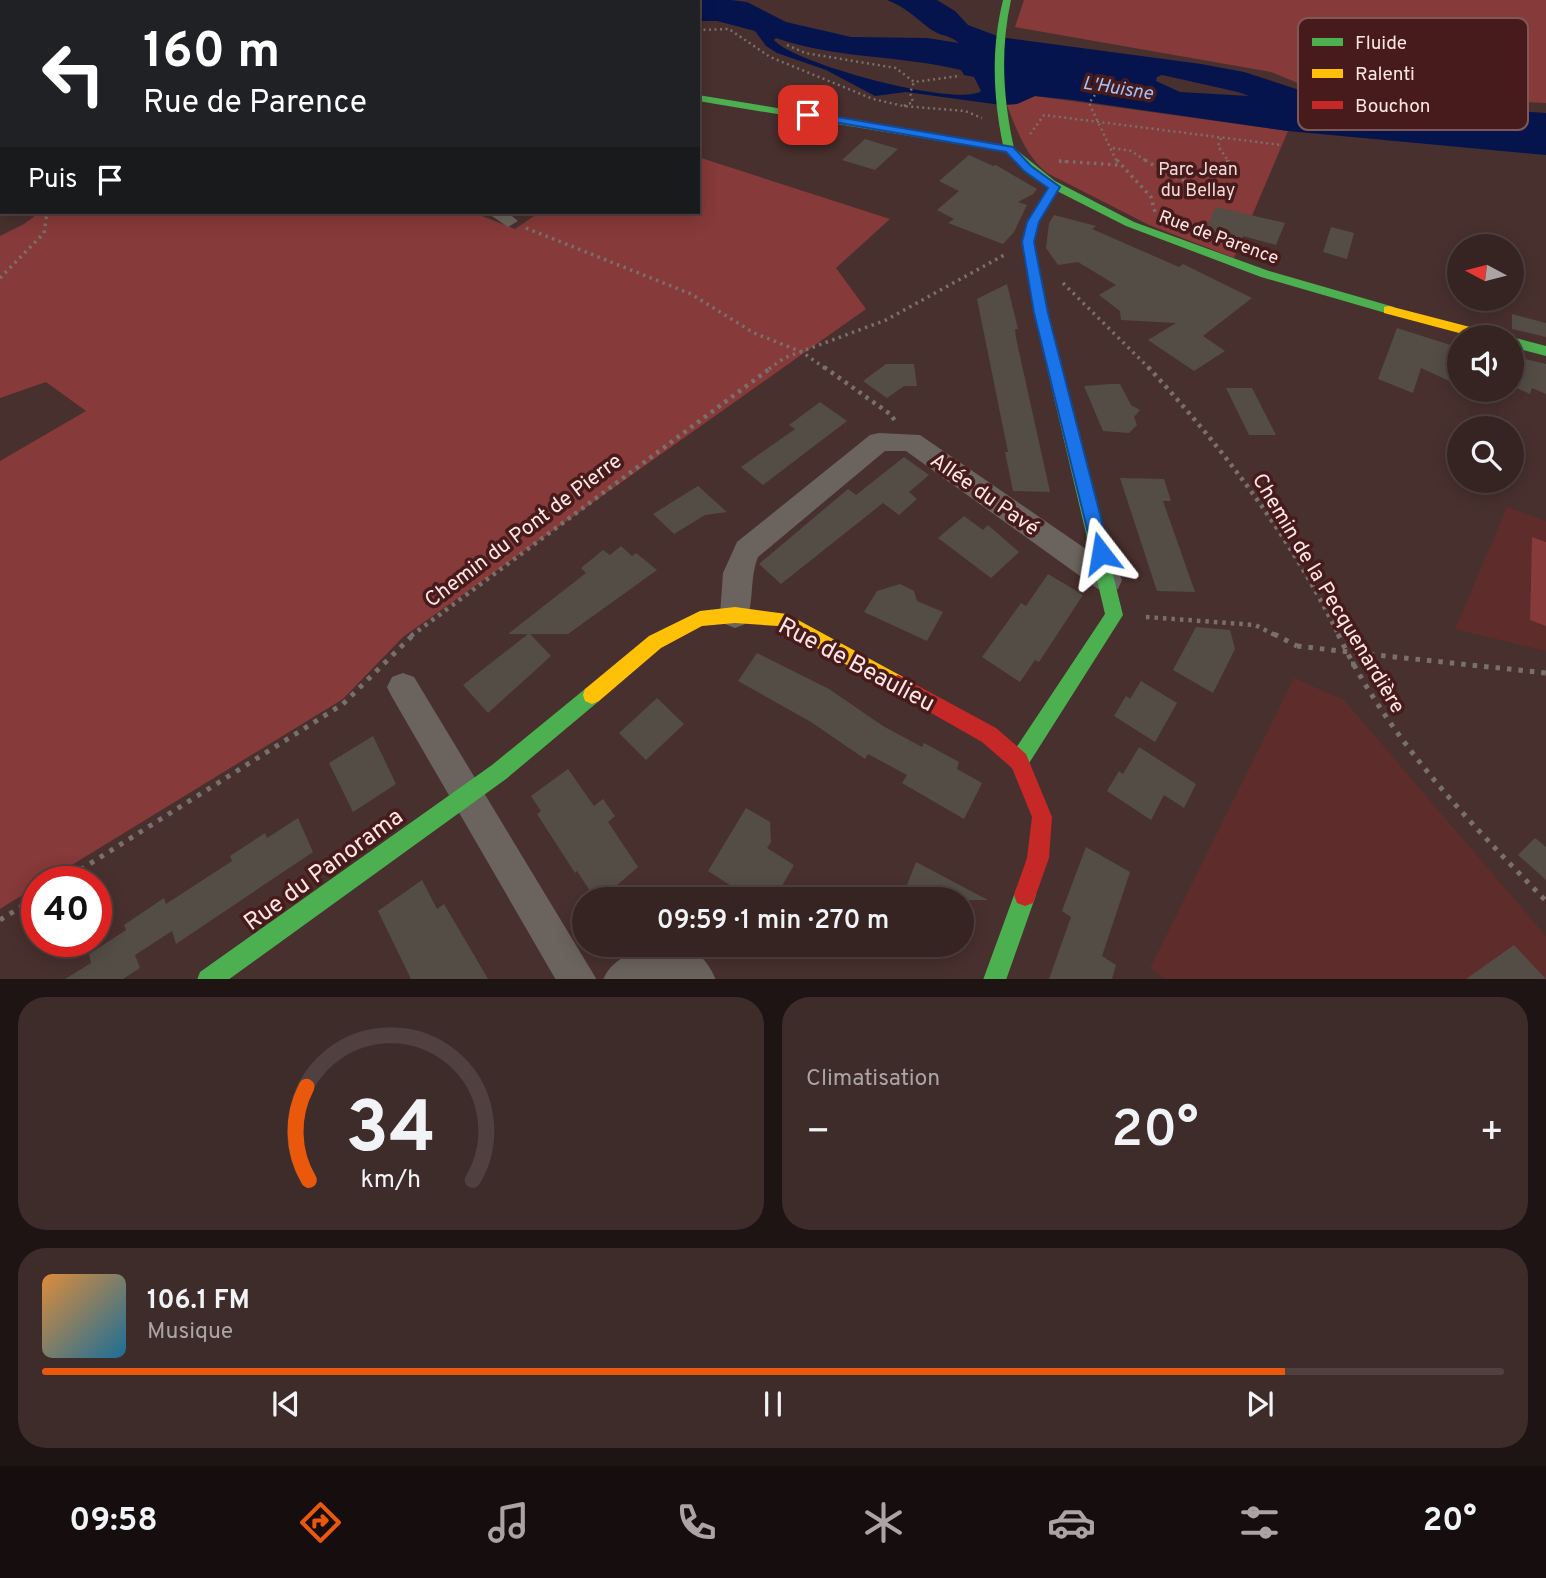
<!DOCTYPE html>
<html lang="fr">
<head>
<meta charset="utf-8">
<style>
	:root { --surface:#362422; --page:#3d2c2a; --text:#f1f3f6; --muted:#aaa4a5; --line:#504140; --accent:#ea580c }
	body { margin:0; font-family:Overpass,sans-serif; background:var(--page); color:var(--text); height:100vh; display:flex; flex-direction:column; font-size:26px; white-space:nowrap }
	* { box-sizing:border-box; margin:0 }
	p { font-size:23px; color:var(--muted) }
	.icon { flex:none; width:38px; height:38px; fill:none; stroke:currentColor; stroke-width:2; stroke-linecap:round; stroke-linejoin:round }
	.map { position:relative; height:979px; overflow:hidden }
	.panel { display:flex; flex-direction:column; gap:18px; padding:18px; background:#1e1413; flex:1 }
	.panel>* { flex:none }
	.top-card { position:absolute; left:0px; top:0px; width:700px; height:214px; box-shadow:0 4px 18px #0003,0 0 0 2px var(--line); background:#202124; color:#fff; overflow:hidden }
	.needle { width:46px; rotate:277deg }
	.tools { position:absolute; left:1447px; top:234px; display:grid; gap:14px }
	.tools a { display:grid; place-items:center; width:77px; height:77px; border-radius:50%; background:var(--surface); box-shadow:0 4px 18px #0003,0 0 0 2px var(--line); font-size:35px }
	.speed { position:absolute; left:21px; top:866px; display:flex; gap:14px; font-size:35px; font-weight:700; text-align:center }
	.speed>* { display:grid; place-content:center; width:91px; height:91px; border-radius:50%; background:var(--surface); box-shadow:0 4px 18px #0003,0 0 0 2px var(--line); line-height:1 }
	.speed .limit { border:10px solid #d22; background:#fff; color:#111 }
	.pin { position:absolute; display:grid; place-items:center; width:60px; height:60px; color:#fff; margin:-30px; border-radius:14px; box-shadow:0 4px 10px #0006 }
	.me { position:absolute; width:77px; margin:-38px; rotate:346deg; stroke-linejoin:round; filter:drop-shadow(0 0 5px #0008) }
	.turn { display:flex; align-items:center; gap:24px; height:147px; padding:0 28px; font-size:32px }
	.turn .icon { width:91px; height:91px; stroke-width:2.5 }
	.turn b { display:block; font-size:49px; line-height:60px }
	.then { display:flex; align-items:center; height:66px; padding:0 28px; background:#0003; gap:14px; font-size:26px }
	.big { font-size:52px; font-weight:600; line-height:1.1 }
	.panel .widget { flex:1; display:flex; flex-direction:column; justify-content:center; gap:10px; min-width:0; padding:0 24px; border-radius:28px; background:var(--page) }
	.panel .dial { align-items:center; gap:0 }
	.dial svg { height:182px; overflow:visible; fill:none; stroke:var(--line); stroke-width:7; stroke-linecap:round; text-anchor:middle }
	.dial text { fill:var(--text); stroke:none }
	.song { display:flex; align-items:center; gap:21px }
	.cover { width:84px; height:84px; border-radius:10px; background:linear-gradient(135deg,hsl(30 70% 55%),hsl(200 70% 35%)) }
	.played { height:7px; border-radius:4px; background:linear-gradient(90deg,var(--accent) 85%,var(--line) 85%) }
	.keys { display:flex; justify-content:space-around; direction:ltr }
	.heat { display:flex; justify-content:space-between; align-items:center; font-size:38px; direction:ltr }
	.panel .tiles { flex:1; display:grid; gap:18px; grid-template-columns:1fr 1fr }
	.widget:last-child { grid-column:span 2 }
	.trip { position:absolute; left:572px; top:887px; width:402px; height:70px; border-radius:35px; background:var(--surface); box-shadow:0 4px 18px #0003,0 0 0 2px var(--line); font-weight:600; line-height:70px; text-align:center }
	.menu { display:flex; height:112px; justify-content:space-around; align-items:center; background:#160e0e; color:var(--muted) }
	.menu .icon { width:49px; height:49px }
	.menu .on { color:var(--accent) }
	.menu b { font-size:32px; color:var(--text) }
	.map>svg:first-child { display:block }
	.built { fill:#5e2c2b }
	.green { fill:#863a39 }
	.water { fill:#06144e; fill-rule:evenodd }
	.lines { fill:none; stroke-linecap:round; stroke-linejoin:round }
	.stream { stroke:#06144e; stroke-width:4.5 }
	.building { fill:#534d46 }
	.path-far3 { stroke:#79706b; stroke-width:2.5; stroke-dasharray:2 3.5; stroke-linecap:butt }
	.path-far2 { stroke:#79706b; stroke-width:3.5; stroke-dasharray:2.5 4.5; stroke-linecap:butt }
	.path-far1 { stroke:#79706b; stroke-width:4.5; stroke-dasharray:3.5 5; stroke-linecap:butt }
	.path { stroke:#79706b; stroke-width:5; stroke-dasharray:4.5 7; stroke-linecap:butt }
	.street { fill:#6b645e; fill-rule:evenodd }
	.fast { fill:#4caf50; fill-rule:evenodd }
	.slow { fill:#ffc107; fill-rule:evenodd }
	.jam { fill:#c62828; fill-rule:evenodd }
	.path-bridge { stroke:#79706b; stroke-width:5; stroke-dasharray:4.5 7; stroke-linecap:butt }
	.route { fill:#1a73e8; stroke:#114b97; stroke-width:2 }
	.labels { text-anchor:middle; stroke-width:7; stroke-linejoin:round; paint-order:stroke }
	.far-park-label { font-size:18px; fill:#f3d9d7; stroke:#471b1b }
	.far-street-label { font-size:18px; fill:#fee6e4; stroke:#471b1b }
	.far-water-label { font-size:19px; font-style:italic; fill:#a2c1fa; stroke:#471b1b }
	.street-label { font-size:21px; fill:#fee6e4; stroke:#471b1b }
	.near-street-label { font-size:24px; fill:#fee6e4; stroke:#471b1b }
	.key { fill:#471b1b; stroke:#7e5857; stroke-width:2 }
	.key-label { font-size:19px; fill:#fee6e4 }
</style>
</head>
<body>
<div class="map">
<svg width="1546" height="980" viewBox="0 0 1546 980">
	<rect width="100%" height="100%" fill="#48302e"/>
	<path class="built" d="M 1507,507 L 1546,521 L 1546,651 L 1455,629 Z
		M 1294,678 L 1344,700 L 1546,936 L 1546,979 L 1167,980 L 1150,968 Z"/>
	<path class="green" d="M 1024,0 L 1546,0 L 1546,103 L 1322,93 L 1271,72 L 1015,27 Z
		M 1035,96 L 1288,131 L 1234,258 L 1149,225 L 1047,173 C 1026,156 1016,129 1007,105 L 1017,104 Z
		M 698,157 L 890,219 L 836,268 L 866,309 L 403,637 L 343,699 L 44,882 L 37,882 L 37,886 L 0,909 L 0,461 L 86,411 L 46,382 L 0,398 L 0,236 L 24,224 L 40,212 L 472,212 L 515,229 L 540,212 L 698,212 Z
		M 1532,537 L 1546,542 L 1546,626 L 1530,620 Z"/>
	<path class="water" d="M 561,0 L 731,0 L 747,2 L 786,22 L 851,37 L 927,38 L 959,43 C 951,35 938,36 929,28 C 915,17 905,7 887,0 L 937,0 L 955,11 L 968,25 L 1000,37 L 1201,64 L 1244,72 L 1324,98 L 1546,113 L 1546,155 L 1288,131 L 1073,100 L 1035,96 L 1017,104 L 1001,105 L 906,92 L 875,96 L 826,70 L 777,53 L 766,46 L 755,31 L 717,21 L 698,21 L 698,2 ZM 776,38 C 836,59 900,55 961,70 L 964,75 L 974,77 L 981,91 C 957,108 792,63 774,40 ZM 1162,75 L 1238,92 L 1249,96 L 1180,92 L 1156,81 L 1157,77 Z"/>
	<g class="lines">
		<path class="stream" d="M 353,0 L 358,2
			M 516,2 L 518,0"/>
	</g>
	<path class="building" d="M 865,139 L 898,149 L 875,170 L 842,160 Z
		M 969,155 L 993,166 L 996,165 L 1037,189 L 1033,194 L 1018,202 L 1027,205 L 1014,232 L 1003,244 L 948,223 L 954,219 L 937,210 L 959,191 L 939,181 Z
		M 1216,207 L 1285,223 L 1276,245 L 1243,236 L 1238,247 L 1202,237 Z
		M 1054,215 L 1096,226 L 1092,229 L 1179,267 L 1183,264 L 1252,298 L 1203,336 L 1225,351 L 1194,371 L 1148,340 L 1176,323 L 1121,320 L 1120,311 L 1099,295 L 1116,285 L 1078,262 L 1058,265 L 1046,248 L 1049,223 Z
		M 1331,227 L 1354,233 L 1347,259 L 1323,252 Z
		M 1007,284 L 1018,329 L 1015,329 L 1016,338 L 1050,492 L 1013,491 L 1005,452 L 1008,452 L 977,299 Z
		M 1512,314 L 1546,323 L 1546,337 L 1512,329 Z
		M 1397,328 L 1460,348 L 1460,386 L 1421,368 L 1413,393 L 1378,379 Z
		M 1512,356 L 1546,364 L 1546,394 L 1532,388 L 1530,394 L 1512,386 Z
		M 886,364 L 914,364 L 917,386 L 904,386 L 887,398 L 863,381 Z
		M 1110,384 L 1120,384 L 1131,405 L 1140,410 L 1134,417 L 1137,425 L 1129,433 L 1103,431 L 1084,386 Z
		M 1226,388 L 1252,388 L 1276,435 L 1249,435 Z
		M 820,402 L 847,421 L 763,485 L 741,467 L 795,429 L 789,425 Z
		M 904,457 L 929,475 L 909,492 L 917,499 L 899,515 L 883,503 L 781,584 L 759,564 L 848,489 L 856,495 Z
		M 1120,478 L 1164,479 L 1171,501 L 1163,501 L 1195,592 L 1157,591 Z
		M 698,486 L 727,512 L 705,515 L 674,534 L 653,514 Z
		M 964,516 L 983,530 L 988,525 L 1019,552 L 991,578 L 938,538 Z
		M 621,546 L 632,556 L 636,553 L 657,570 L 568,634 L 530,634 L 551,656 L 488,713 L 463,685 L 528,634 L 508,634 L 586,573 L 581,568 L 603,550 L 610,555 Z
		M 1048,574 L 1083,595 L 1039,662 L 1035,660 L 1020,682 L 982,657 L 1021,603 L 1026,606 Z
		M 900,584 L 914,591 L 917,601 L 943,612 L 927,641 L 864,612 L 877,591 Z
		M 1196,627 L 1230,630 L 1235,649 L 1213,693 L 1173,670 Z
		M 757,653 L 829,689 L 883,726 L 922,747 L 924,743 L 959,762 L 957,769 L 982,783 L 964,819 L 902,783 L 907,775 L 868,754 L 865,759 L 811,722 L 738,681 Z
		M 1141,681 L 1177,703 L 1155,742 L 1114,716 L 1126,696 L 1130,699 Z
		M 657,698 L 684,724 L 646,760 L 619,733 Z
		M 373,736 L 396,784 L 353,812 L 329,763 Z
		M 1139,747 L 1196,784 L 1184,808 L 1164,795 L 1151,820 L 1107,791 L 1119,771 L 1123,774 Z
		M 568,769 L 594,806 L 603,799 L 615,816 L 608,822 L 638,867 L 600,900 L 596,900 L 577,871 L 575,873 L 537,814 L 541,811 L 531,796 Z
		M 746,808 L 770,822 L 771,842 L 767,848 L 794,865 L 774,900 L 753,900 L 708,871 Z
		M 298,818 L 313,852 L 176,944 L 172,931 L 135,955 L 140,968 L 123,979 L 65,979 L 91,963 L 89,954 L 126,930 L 124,925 L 164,898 L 166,904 L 232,861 L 230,856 L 265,833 L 267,838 Z
		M 1535,838 L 1546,847 L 1546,880 L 1518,855 Z
		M 1086,847 L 1130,872 L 1102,956 L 1116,965 L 1112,979 L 1049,979 L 1071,917 L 1062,911 Z
		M 916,862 L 988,900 L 901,900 Z
		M 422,880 L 437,909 L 444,904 L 488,979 L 411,979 L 378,911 Z
		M 1514,945 L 1546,979 L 1466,979 Z"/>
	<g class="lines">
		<path class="path-far3" d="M 698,30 L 729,29 L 770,57 L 873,99 L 903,106 L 965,111 L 982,118
			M 787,45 L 805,53 L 896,68 L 914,82 L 959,76
			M 1095,95 L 1089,103 L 1117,162
			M 904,106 L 913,102 L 910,93 L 914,82
			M 1030,134 L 1044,115 L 1281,145
			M 1221,138 L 1218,146 L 1229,162
			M 1113,148 L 1131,151 L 1148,162
			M 1059,161 L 1069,162"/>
		<path class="path-far2" d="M 1117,160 L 1151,197 L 1155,212
			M 1145,160 L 1171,176 L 1217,190
			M 1228,160 L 1228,171
			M 1059,161 L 1118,165
			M 526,228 L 691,294 L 754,333 L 802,352 L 826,369
			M 0,278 L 44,233 L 47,212
			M 1063,283 L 1150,369
			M 769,369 L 784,358 L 886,320 L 1006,254"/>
		<path class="path-far1" d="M 824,367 L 890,414 L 896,422
			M 1148,367 C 1223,448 1291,537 1339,636
			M 1146,617 L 1255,625 L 1277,636
			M 411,636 L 772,367"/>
		<path class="path" d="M 1274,634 L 1297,646
			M 1338,634 C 1387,737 1467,820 1546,901
			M 1351,664 L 1362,664 L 1358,653 L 1546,673
			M 61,882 L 343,704 L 414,634
			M 0,920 L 37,897"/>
		<path class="street" d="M 0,154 L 2,154 L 0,165 Z
			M 486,212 L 507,212 L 518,221 L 508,227 Z
			M 879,433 L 920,435 L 1118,571 L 1122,580 L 1118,589 L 1108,592 L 1098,589 L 906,451 L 885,451 L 758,557 C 749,579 755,603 745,624 L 735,628 L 725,624 L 720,615 L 723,573 L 737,542 L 870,435 Z
			M 403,673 L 414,677 L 597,980 L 556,980 L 392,697 L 387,687 L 392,677 Z
			M 664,945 C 691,945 705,954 716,980 L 603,980 C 614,954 639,951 664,945 Z"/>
		<path class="fast" d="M 143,0 L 154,0 L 155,2 L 144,2 Z
			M 1003,0 L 1011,0 C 1000,50 1003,98 1014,148 L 1055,181 L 1134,222 L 1269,271 L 1394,307 L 1396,310 L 1389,314 L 1261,277 L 1126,226 L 1057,191 L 1039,222 L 1034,242 L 1048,313 L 1123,615 L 1026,768 L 1019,771 L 1012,768 L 1009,761 L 1012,754 L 1105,614 L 1034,313 L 1022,242 L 1027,222 L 1049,186 L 1006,152 L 698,101 L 698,95 L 1003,145 C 993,96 991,49 1003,0 Z
			M 1512,337 L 1546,346 L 1546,356 L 1512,347 Z
			M 592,686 L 599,689 L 601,695 L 599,701 L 506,779 L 228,980 L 197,980 L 200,972 L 492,765 L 585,689 Z
			M 1025,884 L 1033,887 L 1036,895 L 1006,980 L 983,980 L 1017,887 Z"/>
		<path class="slow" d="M 1389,306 L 1501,335 L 1503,338 L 1478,338 L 1384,313 L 1384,307 Z
			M 735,607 L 787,614 L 905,678 L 907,684 L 905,690 L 898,693 L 891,690 L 778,626 L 735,623 L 702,626 L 661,648 L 599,701 L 592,704 L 585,701 L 583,695 L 585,689 L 649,636 L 700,611 Z"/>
		<path class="jam" d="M 898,675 L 996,728 L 1026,754 L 1052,817 L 1049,858 L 1033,903 L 1025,906 L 1017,903 L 1014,895 L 1027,858 L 1032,817 L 1012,768 L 982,742 L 891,690 L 889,684 L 891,678 Z"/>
		<path class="path-bridge" d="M 1297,646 L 1358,653"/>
	</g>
	<path class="route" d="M 808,112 L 1013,147 L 1031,166 L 1060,187 L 1039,222 L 1034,242 L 1048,313 L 1110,553 L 1107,558 L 1095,558 L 1093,553 L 1034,313 L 1022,242 L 1027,222 L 1048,188 L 1024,171 L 1006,152 L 805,117 L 803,115 Z"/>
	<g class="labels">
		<g class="far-park-label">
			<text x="1198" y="175">Parc Jean<tspan x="1198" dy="21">du Bellay</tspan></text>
		</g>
		<g class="far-street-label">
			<text transform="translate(1219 237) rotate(20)" y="6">Rue de Parence</text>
		</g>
		<g class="far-water-label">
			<text transform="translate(1118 87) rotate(9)" y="7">L'Huisne</text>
		</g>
		<g class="street-label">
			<text transform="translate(985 494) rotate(35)" y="7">Allée du Pavé</text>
			<text transform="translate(523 530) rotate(-37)" y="7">Chemin du Pont de Pierre</text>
			<text transform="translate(1329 593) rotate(59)" y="7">Chemin de la Pecquenardière</text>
		</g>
		<g class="near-street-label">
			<text transform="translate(857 664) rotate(28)" y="8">Rue de Beaulieu</text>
			<text transform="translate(323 869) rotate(-36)" y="8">Rue du Panorama</text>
		</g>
	</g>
	<rect x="1298" y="18" width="230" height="112" rx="10" class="key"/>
	<rect x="1312" y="38" width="31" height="8" fill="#4caf50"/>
	<rect x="1312" y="69" width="31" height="9" fill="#ffc107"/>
	<rect x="1312" y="101" width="31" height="8" fill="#c62828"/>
	<g class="key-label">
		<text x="1355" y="49">Fluide</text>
		<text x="1355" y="80">Ralenti</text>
		<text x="1355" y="112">Bouchon</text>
	</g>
</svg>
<div class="tools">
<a><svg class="needle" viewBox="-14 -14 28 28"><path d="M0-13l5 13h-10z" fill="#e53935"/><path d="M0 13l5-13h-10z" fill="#aaa4a5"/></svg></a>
<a><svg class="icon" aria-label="sound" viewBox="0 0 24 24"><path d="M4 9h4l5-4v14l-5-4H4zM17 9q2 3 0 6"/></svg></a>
<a><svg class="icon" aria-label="search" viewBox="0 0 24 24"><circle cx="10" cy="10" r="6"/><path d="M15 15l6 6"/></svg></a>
</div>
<div class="speed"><div class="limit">40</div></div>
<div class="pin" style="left:808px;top:115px;background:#d93025"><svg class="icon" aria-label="arrive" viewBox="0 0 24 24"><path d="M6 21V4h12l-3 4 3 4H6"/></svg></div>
<svg class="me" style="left:1101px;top:553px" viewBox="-20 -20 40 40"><path d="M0-17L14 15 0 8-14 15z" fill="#1a73e8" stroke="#fff" stroke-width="4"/></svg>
<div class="trip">09:59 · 1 min · 270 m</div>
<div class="top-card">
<div class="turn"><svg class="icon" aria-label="left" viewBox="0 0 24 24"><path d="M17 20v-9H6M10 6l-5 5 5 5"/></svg><div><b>160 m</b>Rue de Parence</div></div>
<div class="then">Puis<svg class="icon" aria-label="arrive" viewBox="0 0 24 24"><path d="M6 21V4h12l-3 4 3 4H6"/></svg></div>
</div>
</div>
<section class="panel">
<div class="tiles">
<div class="widget dial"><svg viewBox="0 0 100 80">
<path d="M14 69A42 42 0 1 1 86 69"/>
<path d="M14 69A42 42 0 0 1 13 28" stroke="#ea580c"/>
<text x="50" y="56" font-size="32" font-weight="700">34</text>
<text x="50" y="72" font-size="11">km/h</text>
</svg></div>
<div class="widget"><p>Climatisation</p>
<div class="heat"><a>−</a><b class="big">20°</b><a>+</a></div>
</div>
<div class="widget">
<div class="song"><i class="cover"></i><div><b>106.1 FM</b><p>Musique</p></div></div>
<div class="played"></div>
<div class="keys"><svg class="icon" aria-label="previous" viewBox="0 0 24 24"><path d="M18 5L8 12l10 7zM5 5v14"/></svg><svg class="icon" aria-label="pause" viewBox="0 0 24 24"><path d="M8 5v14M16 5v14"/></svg><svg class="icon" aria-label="next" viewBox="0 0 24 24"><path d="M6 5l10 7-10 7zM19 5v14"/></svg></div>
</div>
</div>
</section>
<nav class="menu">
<b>09:58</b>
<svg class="icon on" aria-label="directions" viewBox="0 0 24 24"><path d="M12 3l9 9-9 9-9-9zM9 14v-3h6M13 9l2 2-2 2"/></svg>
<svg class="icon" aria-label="music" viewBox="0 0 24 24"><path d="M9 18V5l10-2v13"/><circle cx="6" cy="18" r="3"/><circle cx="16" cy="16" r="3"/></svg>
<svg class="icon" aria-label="phone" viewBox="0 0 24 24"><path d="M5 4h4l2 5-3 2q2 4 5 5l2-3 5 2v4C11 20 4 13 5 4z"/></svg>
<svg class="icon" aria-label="climate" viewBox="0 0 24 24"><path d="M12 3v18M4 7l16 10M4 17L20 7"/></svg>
<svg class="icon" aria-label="car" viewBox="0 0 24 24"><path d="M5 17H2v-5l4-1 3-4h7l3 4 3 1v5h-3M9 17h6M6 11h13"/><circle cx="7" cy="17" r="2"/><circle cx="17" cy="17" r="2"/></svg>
<svg class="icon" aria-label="filters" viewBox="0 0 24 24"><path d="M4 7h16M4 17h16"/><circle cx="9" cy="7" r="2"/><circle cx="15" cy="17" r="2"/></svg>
<b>20°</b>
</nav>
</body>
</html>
